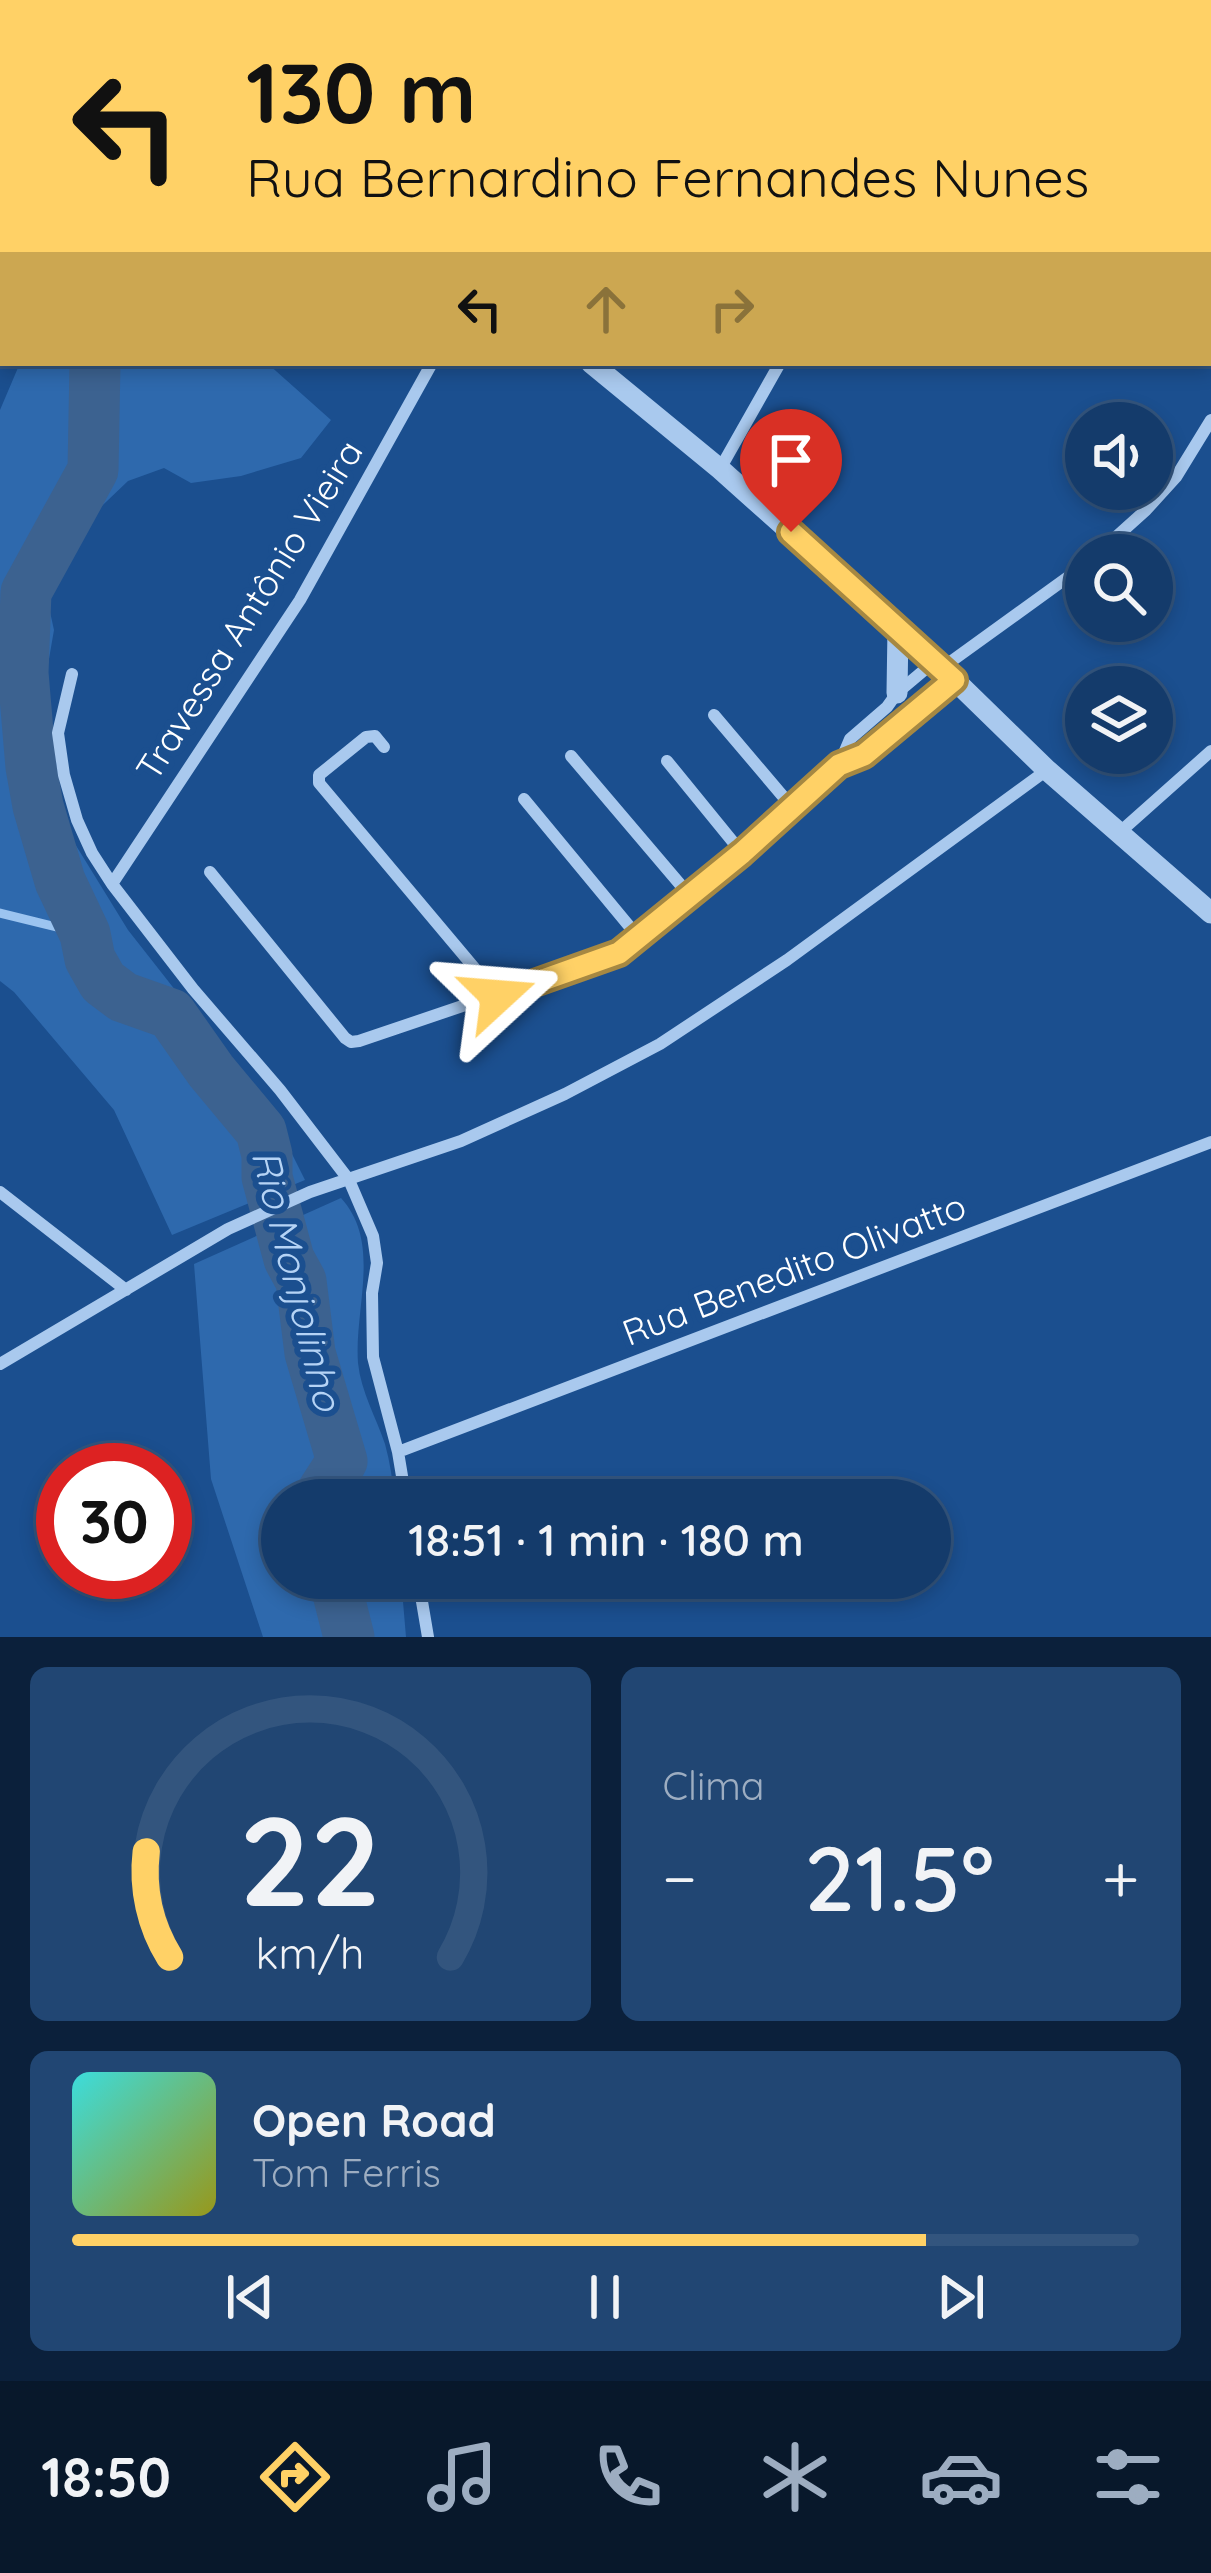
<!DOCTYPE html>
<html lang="pt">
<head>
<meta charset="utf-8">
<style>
	:root { --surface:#143b6b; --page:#214673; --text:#f1f3f6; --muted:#9dadc1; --line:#33557e; --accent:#ffd166 }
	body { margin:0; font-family:Quicksand,sans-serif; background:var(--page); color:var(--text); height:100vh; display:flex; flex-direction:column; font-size:45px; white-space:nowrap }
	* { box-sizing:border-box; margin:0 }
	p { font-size:39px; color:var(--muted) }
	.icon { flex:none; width:66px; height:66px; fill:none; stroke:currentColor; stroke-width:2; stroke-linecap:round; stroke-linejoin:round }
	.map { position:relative; height:1637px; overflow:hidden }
	.panel { display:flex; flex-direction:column; gap:30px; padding:30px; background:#0b203b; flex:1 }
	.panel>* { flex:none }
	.top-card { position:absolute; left:0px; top:0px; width:1212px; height:366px; box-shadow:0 6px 18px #0003,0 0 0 3px var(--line); background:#ffd166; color:#111; overflow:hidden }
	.buttons { position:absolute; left:1065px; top:402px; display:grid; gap:24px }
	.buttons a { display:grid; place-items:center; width:108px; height:108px; border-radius:50%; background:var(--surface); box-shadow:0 6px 18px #0003,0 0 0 3px var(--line); font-size:60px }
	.speed { position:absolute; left:36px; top:1443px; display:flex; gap:24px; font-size:60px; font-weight:700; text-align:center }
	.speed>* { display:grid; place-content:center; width:156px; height:156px; border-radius:50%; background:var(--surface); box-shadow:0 6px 18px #0003,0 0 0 3px var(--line); line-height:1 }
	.speed .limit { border:18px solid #d22; background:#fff; color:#111 }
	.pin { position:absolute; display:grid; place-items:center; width:102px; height:102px; color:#fff; margin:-123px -51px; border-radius:50% 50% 50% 0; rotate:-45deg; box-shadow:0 0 12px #0007 }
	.pin .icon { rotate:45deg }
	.me { position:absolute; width:132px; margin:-66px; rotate:71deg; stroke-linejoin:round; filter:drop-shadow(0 0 9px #0008) }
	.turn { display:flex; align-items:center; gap:42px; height:252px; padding:0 48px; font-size:54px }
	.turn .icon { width:156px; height:156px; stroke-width:2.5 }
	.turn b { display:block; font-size:84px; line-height:102px }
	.lanes { display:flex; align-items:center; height:114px; padding:0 48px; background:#0003; justify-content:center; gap:60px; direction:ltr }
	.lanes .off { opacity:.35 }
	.big { font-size:90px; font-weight:600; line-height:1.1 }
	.panel .widget { flex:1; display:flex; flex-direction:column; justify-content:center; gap:18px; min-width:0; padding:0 42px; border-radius:18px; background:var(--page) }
	.panel .dial { align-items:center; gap:0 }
	.dial svg { height:312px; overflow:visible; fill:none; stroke:var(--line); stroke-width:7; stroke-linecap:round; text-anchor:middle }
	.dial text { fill:var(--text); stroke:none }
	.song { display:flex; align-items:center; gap:36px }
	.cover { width:144px; height:144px; border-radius:18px; background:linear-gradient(135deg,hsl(180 70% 55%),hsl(60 70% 35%)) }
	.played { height:12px; border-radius:6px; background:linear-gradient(90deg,var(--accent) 80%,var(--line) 80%) }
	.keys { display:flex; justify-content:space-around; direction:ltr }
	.heat { display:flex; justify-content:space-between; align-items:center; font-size:66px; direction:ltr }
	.panel .tiles { flex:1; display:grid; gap:30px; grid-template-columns:1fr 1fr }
	.widget:last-child { grid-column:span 2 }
	.trip { position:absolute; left:261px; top:1479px; width:690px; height:120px; border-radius:60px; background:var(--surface); box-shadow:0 6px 18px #0003,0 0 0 3px var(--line); font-weight:600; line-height:120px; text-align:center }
	.dock { display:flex; height:192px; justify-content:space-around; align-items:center; background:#08182b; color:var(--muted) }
	.dock .icon { width:84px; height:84px }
	.dock .on { color:var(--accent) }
	.dock b { font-size:54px; color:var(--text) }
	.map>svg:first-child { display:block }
	.green { fill:#2e69ad }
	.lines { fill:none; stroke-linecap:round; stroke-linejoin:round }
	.stream { stroke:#9cc4f0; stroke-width:9 }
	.river { stroke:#3c6290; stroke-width:51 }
	.minor { stroke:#a9c9ee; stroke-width:12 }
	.tertiary { stroke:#a9c9ee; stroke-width:21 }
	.route-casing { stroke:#a68842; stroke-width:30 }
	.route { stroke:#ffd166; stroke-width:21 }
	.labels { text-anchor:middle; stroke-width:12; stroke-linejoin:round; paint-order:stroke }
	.street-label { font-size:36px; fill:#fff; stroke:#1b4f8f }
	.water-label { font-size:39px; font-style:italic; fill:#b5d3f5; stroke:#1b4f8f }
</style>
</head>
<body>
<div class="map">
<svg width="1211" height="1637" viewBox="0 0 1211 1637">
	<rect width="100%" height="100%" fill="#1b4f8f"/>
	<path class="green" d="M 20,363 L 267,363 L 331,420 L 301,458 L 241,476 L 191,483 L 164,468 L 128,481 L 84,523 L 45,589 L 54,630 L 45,682 L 42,743 L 56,813 L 128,930 L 271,1112 L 305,1180 L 172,1235 L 114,1110 L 14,992 L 0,981 L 0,410 Z
		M 341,1198 C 382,1243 354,1308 358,1363 C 361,1392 376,1417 385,1444 C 390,1462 393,1481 394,1500 L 282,1500 L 282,1578 L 401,1578 L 406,1637 L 263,1637 L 211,1479 L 194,1264 Z"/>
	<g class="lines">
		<path class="stream" d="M 0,913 L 85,934"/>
		<path class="river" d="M 154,3 L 155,0
			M 95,363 L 93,470 L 26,592 L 23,673 L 31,767 L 38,806 L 60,881 L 85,934 L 90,959 L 103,982 L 123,997 L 171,1014 L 211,1071 L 261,1131 L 267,1155 L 267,1177 L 289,1259 L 301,1281 L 310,1353 L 342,1461 L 317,1500
			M 334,1578 L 349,1637"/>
		<path class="minor" d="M 592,3 L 593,0
			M 983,3 L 985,0
			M 720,469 L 780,363
			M 1096,555 L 1146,510 L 1176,477 L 1211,420
			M 942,668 L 1086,564
			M 72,674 L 58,733 L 64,775 L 77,820 L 92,853 L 112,884 L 193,989 L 280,1090 L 349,1180 L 373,1236 L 377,1263 L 372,1293 L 373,1357 L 398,1452 L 406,1500
			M 714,715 L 792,807
			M 384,747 L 375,736 L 366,737 L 319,775 L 319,783 L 498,996
			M 571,756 L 690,896
			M 667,761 L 742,853
			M 839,765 L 850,739 L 887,707 L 897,693 L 935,661
			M 524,799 L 639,938
			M 1120,832 L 1211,751
			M 210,872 L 345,1038 L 351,1042 L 359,1041 L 619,953 L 742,853 L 839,765 L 864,755 L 954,680
			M 112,884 L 300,600 L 432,363
			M 0,1192 L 126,1290
			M 0,1364 L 228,1229 L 310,1192 L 461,1141 L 565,1094 L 660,1044 L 787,960 L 1047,770
			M 398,1452 L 1211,1142
			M 418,1578 L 428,1637"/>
		<path class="tertiary" d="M 45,0 L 52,3
			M 591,363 L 720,469 L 935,661 L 1047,770 L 1211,913
			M 897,693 L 898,628"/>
	</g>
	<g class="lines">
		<defs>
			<path id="route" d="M 498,996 L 619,953 L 742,853 L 839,765 L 864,755 L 954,680 L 791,532"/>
		</defs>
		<use href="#route" class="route-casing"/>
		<use href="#route" class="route"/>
	</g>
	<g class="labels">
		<g class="street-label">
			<text transform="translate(249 610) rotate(-58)" y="13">Travessa Antônio Vieira</text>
			<text transform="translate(794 1269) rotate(-21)" y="13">Rua Benedito Olivatto</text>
		</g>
		<g class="water-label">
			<text transform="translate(297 1280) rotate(76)" y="14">Rio Monjolinho</text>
		</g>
	</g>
</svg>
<div class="buttons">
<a><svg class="icon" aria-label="sound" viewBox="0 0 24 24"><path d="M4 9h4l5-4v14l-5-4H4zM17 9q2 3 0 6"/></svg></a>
<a><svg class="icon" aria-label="search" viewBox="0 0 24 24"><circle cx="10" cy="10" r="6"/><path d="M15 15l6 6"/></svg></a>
<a><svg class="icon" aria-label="layers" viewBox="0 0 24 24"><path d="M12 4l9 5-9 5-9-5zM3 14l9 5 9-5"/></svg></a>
</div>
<div class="speed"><div class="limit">30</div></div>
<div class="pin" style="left:791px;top:532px;background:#d93025"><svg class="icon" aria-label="arrive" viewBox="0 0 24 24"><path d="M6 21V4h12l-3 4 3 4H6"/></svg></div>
<svg class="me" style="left:498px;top:996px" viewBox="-20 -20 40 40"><path d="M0-17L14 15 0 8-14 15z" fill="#ffd166" stroke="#fff" stroke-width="4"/></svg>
<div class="trip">18:51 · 1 min · 180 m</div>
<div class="top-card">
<div class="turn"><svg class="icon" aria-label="left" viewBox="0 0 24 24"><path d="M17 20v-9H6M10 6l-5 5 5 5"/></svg><div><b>130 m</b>Rua Bernardino Fernandes Nunes</div></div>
<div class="lanes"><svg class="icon" aria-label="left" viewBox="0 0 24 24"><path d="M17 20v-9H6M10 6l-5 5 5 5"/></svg><svg class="icon off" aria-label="ahead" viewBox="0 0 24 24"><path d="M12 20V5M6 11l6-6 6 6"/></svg><svg class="icon off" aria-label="right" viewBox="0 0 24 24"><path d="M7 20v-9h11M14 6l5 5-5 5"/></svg></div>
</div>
</div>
<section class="panel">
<div class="tiles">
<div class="widget dial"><svg viewBox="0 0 100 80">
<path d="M14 69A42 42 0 1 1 86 69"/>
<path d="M14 69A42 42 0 0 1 8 42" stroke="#ffd166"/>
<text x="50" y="56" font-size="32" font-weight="700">22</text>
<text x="50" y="72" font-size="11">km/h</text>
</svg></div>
<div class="widget"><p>Clima</p>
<div class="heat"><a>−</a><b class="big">21.5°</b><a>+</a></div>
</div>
<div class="widget">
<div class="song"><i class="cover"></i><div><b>Open Road</b><p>Tom Ferris</p></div></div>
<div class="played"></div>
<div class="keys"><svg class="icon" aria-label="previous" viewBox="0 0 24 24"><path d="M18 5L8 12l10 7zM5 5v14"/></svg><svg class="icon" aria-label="pause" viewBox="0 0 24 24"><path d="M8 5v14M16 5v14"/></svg><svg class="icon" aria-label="next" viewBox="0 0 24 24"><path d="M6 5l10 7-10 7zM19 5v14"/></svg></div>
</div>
</div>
</section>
<nav class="dock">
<b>18:50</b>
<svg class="icon on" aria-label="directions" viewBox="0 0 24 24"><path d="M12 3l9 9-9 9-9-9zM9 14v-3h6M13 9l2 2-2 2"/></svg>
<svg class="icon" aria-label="music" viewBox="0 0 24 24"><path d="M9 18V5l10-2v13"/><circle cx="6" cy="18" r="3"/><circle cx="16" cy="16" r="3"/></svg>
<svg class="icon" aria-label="phone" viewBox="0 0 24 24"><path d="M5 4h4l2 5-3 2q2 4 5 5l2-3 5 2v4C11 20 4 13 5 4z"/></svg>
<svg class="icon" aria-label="climate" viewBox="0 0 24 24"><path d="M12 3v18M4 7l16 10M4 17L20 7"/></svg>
<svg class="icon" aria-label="car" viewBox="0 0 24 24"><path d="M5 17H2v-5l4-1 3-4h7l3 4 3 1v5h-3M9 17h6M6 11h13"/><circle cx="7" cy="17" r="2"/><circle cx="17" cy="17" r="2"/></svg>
<svg class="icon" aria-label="filters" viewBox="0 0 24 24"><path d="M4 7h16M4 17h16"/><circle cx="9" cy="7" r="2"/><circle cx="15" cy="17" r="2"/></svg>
</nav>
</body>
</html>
